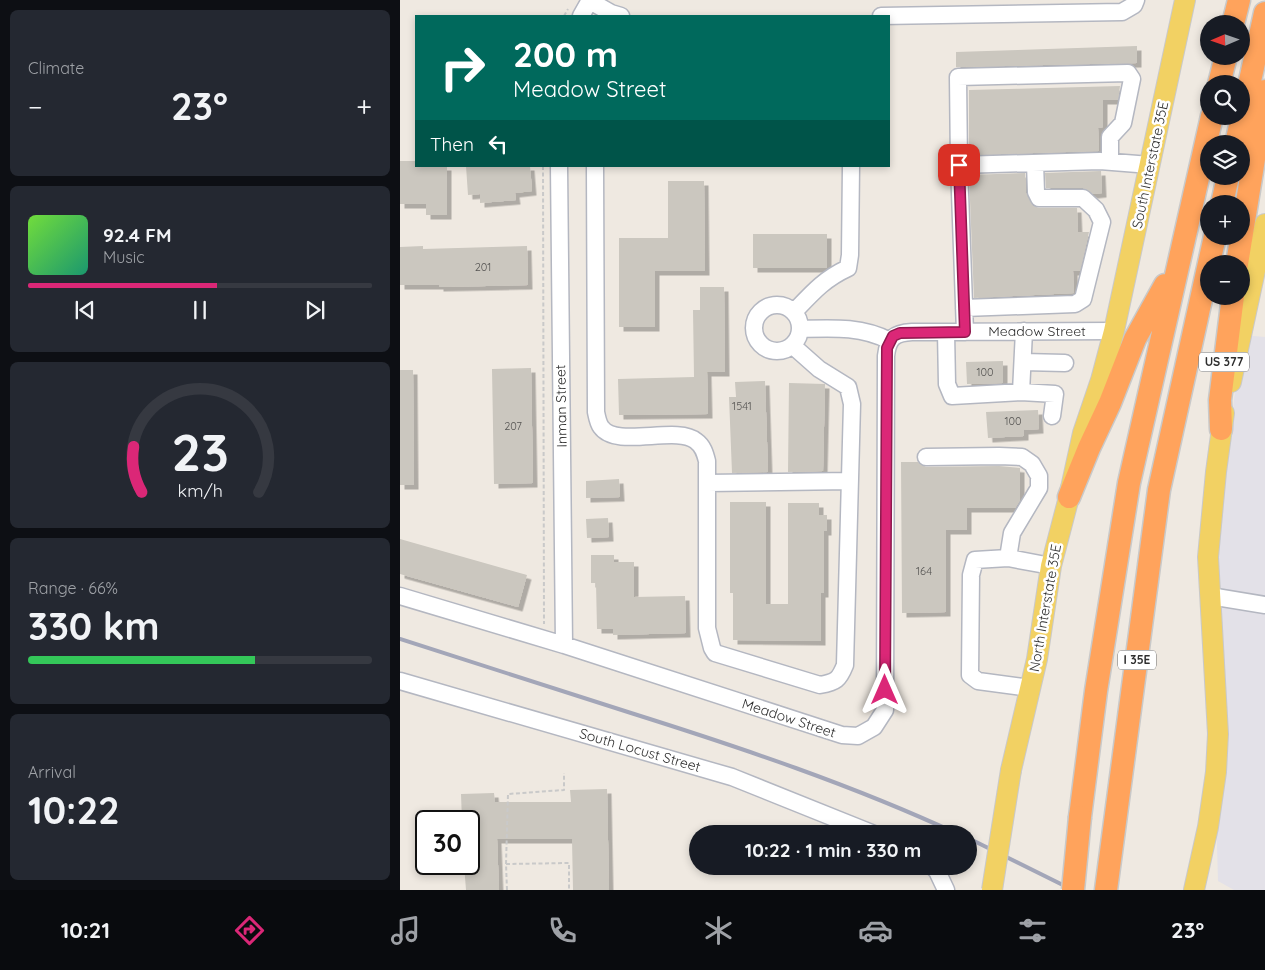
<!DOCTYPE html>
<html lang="en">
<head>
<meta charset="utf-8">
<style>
	:root { --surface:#171b24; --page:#242831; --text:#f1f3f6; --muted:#9ea1a6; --line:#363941; --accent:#db2777 }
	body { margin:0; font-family:Quicksand,sans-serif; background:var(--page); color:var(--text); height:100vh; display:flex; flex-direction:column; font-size:19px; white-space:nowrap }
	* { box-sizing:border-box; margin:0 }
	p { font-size:16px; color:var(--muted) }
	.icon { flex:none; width:28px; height:28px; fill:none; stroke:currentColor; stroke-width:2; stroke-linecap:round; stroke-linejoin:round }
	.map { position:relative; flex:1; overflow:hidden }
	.sheet { display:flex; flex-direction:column; gap:10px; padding:10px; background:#0d0f14; width:400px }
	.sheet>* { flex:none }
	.guide { position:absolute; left:15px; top:15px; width:475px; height:152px; border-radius:0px; box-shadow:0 2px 8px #0003; background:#00695c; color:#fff; overflow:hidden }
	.needle { width:32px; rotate:268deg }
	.controls { position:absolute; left:800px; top:15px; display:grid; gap:10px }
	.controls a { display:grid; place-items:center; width:50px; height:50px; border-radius:50%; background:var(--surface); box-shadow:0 2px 8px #0003; font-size:25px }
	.speed { position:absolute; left:15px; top:810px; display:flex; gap:10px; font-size:25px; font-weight:700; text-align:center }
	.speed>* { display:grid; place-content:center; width:65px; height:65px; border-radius:50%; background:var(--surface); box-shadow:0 2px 8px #0003; line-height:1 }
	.speed .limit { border:2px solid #111; border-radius:8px; background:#fff; color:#111 }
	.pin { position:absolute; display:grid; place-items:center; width:42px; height:42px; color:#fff; margin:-21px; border-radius:10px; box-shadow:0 2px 8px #0006 }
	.me { position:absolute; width:55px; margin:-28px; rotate:0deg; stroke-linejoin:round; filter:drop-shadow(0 0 4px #0008) }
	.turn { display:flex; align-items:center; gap:18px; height:105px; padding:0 15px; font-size:22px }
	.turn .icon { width:65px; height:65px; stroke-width:2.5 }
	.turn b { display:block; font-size:35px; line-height:42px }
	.then { display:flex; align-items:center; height:48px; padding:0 15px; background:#0003; gap:10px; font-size:19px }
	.big { font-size:38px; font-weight:800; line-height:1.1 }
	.sheet .widget { flex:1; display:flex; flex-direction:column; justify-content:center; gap:8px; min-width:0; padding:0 18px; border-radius:8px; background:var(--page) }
	.sheet .dial { align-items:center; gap:0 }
	.dial svg { height:130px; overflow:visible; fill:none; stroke:var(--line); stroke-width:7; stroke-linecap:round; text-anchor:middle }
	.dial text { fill:var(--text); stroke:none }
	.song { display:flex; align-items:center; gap:15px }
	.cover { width:60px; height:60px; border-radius:8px; background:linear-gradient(135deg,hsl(100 70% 55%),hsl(160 70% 35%)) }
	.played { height:5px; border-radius:2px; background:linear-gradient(90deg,var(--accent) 55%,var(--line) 55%) }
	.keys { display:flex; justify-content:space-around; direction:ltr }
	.heat { display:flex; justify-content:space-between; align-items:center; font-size:28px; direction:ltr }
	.charge { height:8px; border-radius:4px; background:linear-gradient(90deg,#34c759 66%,var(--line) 0) }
	.trip { position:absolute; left:289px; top:825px; width:288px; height:50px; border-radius:25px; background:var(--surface); box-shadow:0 2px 8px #0003; font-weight:800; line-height:50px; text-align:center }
	.tabs { display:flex; height:80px; justify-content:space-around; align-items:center; background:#090b0e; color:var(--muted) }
	.tabs .icon { width:35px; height:35px }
	.tabs .active { color:var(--accent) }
	.tabs b { font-size:22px; color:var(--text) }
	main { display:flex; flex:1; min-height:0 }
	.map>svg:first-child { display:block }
	.industrial { fill:#e3e1e8 }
	.building { fill:#cbc7bf; filter:url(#shadow) }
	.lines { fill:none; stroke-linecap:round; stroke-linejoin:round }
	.minor-casing { stroke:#b4b7c1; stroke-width:19 }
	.major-casing { stroke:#c9c9c9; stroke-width:22 }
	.highway-casing { stroke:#c9c9c9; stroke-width:25 }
	.path { stroke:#c9c9c9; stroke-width:2; stroke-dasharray:4 2.5; stroke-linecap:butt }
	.minor { stroke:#fff; stroke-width:16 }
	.major { stroke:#f2d163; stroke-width:20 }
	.highway { stroke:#ffa35c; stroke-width:22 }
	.rail { stroke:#a3a6b8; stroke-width:4 }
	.major-bridge-casing { stroke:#c9c9c9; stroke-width:22; stroke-linecap:butt }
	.highway-bridge-casing { stroke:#c9c9c9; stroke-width:25; stroke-linecap:butt }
	.major-bridge { stroke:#f2d163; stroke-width:20 }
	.highway-bridge { stroke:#ffa35c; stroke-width:22 }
	.route-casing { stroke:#8e194d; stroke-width:12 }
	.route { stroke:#db2777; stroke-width:9 }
	.labels { text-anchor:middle; stroke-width:5; stroke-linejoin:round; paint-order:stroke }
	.number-label { font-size:11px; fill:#555452 }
	.shield { fill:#fff; stroke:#6d6d6d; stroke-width:1 }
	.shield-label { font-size:12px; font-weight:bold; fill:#2e2e2e }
	.street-label { font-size:14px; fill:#2e2e2e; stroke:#fff }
</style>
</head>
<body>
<main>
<section class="sheet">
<div class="widget"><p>Climate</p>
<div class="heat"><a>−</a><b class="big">23°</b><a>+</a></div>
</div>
<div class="widget">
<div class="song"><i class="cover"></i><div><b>92.4 FM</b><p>Music</p></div></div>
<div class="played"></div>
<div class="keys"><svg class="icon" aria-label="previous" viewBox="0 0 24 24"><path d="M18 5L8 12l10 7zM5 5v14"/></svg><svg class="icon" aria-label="pause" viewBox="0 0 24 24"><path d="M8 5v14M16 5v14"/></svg><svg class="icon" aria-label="next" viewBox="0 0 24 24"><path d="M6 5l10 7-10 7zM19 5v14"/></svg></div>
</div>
<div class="widget dial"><svg viewBox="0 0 100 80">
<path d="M14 69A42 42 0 1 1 86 69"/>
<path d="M14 69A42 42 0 0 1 9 41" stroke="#db2777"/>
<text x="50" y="56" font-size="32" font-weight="700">23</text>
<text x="50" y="72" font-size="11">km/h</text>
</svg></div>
<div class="widget"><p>Range · 66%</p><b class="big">330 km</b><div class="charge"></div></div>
<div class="widget"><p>Arrival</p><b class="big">10:22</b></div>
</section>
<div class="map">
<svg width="865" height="890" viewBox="0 0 865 890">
	<defs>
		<filter id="shadow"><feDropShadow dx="4.5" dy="4.5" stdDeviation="0" flood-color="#0004"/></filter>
	</defs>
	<rect width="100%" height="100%" fill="#efe9e1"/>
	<path class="industrial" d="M 842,335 L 865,337 L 865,890 L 834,890 L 818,881 L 810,596 Z"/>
	<path class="building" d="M 737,46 L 737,63 L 556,67 L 556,52 Z
		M 720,86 L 718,100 L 703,100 L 703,127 L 698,128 L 699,151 L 569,155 L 569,90 Z
		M 0,161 L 16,161 L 16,166 L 47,166 L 47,215 L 26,215 L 26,204 L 0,204 Z
		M 66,166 L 130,166 L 132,191 L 115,193 L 116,200 L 80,203 L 80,194 L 68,195 Z
		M 701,171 L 702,193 L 693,194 L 683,188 L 646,188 L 645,173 Z
		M 625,173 L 626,193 L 633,206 L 639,208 L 677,208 L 678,232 L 689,232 L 680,271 L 673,271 L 674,293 L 574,298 L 569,175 Z
		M 268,181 L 304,181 L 305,271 L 255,271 L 255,327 L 219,327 L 219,238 L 268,238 Z
		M 353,234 L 427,234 L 427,268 L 353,268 Z
		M 23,246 L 23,249 L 127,246 L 128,285 L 39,287 L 39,285 L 0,285 L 0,247 Z
		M 300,287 L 324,287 L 325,372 L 307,372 L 308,414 L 219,415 L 218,379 L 294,377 L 293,310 L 300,310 Z
		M 603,361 L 603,383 L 567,384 L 566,362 Z
		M 131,368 L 133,483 L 94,484 L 92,369 Z
		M 0,370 L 13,370 L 14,485 L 0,485 Z
		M 365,381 L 368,472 L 332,473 L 329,397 L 336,397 L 335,382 Z
		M 389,383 L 425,384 L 423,471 L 388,472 Z
		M 638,410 L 639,429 L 624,430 L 624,436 L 588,438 L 586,412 Z
		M 501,462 L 518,462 L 526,467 L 599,466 L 620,468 L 620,500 L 615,508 L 567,508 L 567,530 L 546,530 L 546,612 L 502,613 Z
		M 219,479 L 220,497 L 186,498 L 186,481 Z
		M 330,502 L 366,502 L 366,604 L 388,604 L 388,503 L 419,503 L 419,515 L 427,515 L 427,531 L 424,531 L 424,593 L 421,593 L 421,641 L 333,640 L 333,593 L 330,593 Z
		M 208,518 L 209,537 L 187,538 L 186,519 Z
		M 0,539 L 127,575 L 118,607 L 0,574 Z
		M 191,555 L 214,555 L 214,562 L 234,562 L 234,597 L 285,596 L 286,633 L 213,635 L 213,629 L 197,629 L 196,583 L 191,583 Z
		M 207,789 L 209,890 L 173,890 L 172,839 L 97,839 L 99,890 L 66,890 L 64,864 L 69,864 L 69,821 L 62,821 L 61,794 L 94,793 L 95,802 L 171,802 L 170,790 Z"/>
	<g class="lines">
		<defs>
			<path id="minor" d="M 190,1 L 211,13 L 221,16
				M 181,16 L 190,0
				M 481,16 L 722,12 L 734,5 L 736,0
				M 559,165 L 558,77 L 728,73 L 732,79 L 723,123 L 710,137 L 710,162
				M 159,166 L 164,645
				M 195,166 L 196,412 C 197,417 198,423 201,427 C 216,449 277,425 296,441 C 303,446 305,453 307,461 L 307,628 L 312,648 L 315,653 L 420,685 C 436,682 439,680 445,665 L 452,404 L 448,387 L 419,369 L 393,346
				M354 328a23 23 0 1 1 46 0a23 23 0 1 1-46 0Z
				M 564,308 L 675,304 L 683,299 L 702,222 L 696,210 L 683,198 L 639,198 L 636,192 L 635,163
				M 394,312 C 412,293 424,279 448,268 L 450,255 L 451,166
				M 400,329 C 432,328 462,326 490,341
				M 546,332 L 547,384 L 552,396 L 621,392 L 624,331
				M 565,332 L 559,165 L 700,161 L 750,165
				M 623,362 L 665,363
				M 621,392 L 655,394 L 652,416
				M 526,457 L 599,456 L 622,457 L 632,464 L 639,476 L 639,488 L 612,533 L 608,558
				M 307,483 L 450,481
				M 0,596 L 164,645 L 442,735 L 458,736 L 474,727 L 485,710 L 486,356 C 488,338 494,333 512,332 L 714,331
				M 810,596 L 865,605
				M 0,681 L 332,777 L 474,834
				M 630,691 L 623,687 L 578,681 L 570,675 L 571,575 L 575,560 L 608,558 L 651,566
				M 532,866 L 537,871 L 546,890"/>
			<path id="major" d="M 831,382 L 865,224
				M 611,770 L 637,659 L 651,566 L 669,497 L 683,433 L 701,380 L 714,331 L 785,0
				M 794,890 L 808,827 L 816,772 L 818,734 L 808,557 L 816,472 L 824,413"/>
			<path id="highway" d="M 833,24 L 839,0
				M 819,84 L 826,56
				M 836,144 L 865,13
				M 822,204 L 828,176
				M 837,264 L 865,91
				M 821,429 L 820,400 L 833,296
				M 669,497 L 689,448 L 710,403 L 735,339 L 765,285
				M 680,817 L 696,691 L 729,483 L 812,116
				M 706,890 L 759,490 L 815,236"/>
		</defs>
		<use href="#minor" class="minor-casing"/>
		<use href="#major" class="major-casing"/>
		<use href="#highway" class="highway-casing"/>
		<path class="path" d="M 164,16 L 168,9
			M 143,166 L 144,624
			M 106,864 L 108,794 L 164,790 L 164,773
			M 107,890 L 106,864 L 169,863 L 169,890"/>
		<use href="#minor" class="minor"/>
		<use href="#major" class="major"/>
		<use href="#highway" class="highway"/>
		<path class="rail" d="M 0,639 C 77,663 154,688 231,713 C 342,748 452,785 558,834
			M 568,838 L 673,890"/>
		<defs>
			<path id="major-bridge" d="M 592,890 L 611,770"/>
			<path id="highway-bridge" d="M 673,890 L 680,817"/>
		</defs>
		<use href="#major-bridge" class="major-bridge-casing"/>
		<use href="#highway-bridge" class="highway-bridge-casing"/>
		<use href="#major-bridge" class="major-bridge"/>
		<use href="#highway-bridge" class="highway-bridge"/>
	</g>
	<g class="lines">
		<defs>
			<path id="route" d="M 485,690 L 487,348 L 493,336 L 500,333 L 565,332 L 559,165"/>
		</defs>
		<use href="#route" class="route-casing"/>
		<use href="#route" class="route"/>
	</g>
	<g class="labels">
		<g class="number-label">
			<text x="83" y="271">201</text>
			<text x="585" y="376">100</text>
			<text x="342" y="410">1541</text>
			<text x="613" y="425">100</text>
			<text x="113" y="430">207</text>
			<text x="524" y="575">164</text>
		</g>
		<g class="shield">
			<rect x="799" y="352.5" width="50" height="19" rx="4"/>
			<rect x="718" y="650.5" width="38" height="19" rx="4"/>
		</g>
		<g class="shield-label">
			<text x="824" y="366">US 377</text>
			<text x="737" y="664">I 35E</text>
		</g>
		<g class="street-label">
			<text transform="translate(750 165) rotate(-78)" y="5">South Interstate 35E</text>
			<text x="637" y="336">Meadow Street</text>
			<text transform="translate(161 406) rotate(-91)" y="5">Inman Street</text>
			<text transform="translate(645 608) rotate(-80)" y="5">North Interstate 35E</text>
			<text transform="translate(389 718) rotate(18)" y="5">Meadow Street</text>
			<text transform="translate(240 750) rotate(16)" y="5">South Locust Street</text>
		</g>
	</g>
</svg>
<div class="controls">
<a><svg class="needle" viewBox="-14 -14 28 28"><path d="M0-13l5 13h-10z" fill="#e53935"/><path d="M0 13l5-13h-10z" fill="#9ea1a6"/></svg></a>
<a><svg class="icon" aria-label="search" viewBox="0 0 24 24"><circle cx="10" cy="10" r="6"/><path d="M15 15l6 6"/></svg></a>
<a><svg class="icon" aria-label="layers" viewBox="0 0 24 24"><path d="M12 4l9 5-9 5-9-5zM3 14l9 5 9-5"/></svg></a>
<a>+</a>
<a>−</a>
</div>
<div class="speed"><div class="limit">30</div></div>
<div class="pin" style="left:559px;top:165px;background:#d93025"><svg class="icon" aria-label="arrive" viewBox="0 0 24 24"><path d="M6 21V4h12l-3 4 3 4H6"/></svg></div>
<svg class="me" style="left:485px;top:690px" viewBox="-20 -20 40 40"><path d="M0-17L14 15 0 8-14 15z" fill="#db2777" stroke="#fff" stroke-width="4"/></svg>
<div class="trip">10:22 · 1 min · 330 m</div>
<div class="guide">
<div class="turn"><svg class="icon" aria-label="right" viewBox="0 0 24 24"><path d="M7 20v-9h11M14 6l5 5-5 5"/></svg><div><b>200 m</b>Meadow Street</div></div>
<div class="then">Then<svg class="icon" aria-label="left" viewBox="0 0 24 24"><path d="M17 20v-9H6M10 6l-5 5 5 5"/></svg></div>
</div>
</div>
</main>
<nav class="tabs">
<b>10:21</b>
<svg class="icon active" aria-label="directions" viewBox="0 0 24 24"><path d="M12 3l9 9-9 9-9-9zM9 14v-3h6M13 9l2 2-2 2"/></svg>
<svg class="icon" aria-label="music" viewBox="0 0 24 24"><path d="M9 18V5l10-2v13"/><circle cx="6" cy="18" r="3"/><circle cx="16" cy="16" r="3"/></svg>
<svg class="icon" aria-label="phone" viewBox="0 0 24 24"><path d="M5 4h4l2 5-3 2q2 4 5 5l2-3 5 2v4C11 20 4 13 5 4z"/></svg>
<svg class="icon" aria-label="climate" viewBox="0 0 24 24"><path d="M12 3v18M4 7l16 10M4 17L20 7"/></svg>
<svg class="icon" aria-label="car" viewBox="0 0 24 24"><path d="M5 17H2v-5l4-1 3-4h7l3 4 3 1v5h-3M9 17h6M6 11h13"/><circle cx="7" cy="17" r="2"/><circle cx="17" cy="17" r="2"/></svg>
<svg class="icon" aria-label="filters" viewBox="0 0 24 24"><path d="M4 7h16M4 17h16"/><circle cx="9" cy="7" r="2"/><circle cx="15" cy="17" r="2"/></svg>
<b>23°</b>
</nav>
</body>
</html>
